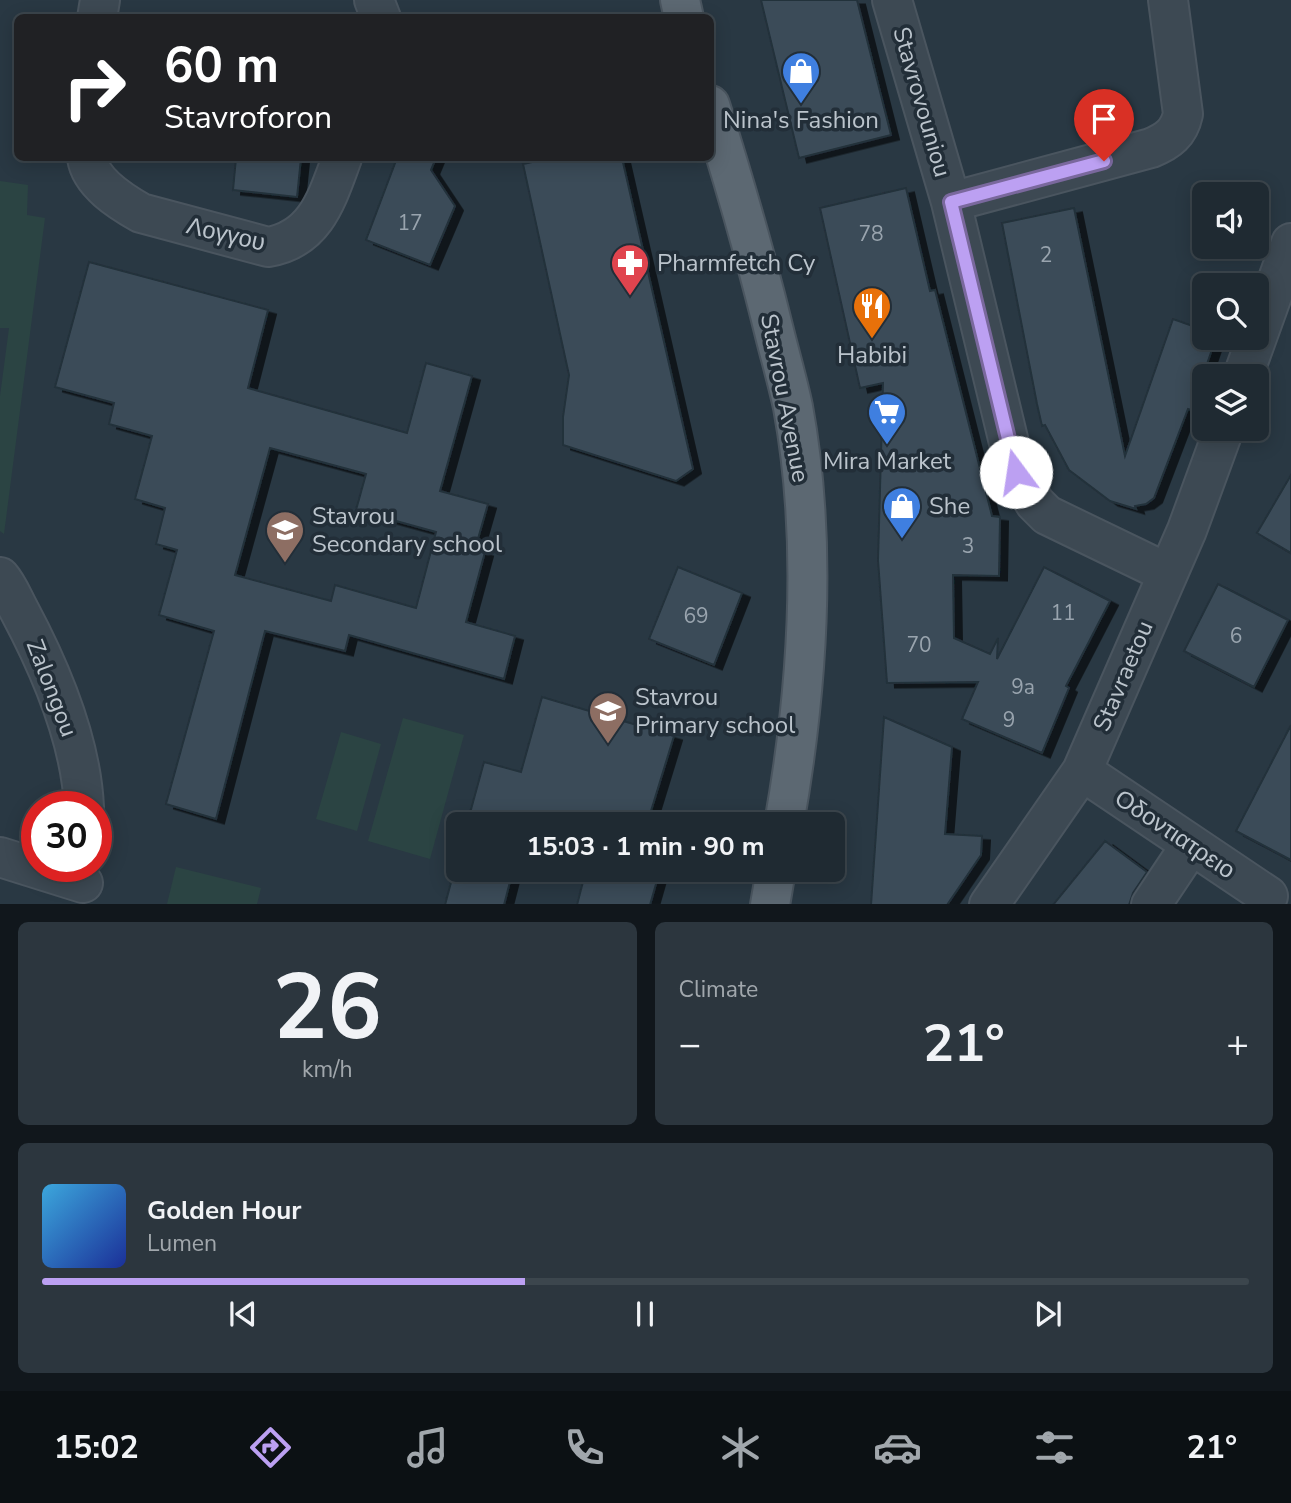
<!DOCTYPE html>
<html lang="en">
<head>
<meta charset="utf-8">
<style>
	:root { --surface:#1f2a32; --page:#2c363e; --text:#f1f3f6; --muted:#a1a7ac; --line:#3c464d; --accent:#bca0f2 }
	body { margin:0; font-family:"Nunito Sans",sans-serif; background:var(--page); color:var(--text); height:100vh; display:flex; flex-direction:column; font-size:26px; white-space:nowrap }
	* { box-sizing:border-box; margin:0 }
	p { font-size:23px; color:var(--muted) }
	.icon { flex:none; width:38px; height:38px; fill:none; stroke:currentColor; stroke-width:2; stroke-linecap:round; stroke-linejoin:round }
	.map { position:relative; height:904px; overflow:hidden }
	.side { display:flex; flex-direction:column; gap:18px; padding:18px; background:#11171c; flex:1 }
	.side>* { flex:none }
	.banner { position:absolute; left:14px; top:14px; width:700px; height:147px; border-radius:10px; box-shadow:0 4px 18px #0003,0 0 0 2px var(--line); background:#202124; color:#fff; overflow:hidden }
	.tools { position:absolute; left:1192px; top:182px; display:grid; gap:14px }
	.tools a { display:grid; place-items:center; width:77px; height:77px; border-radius:10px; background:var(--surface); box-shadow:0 4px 18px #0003,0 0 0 2px var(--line); font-size:35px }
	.speed { position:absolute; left:21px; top:791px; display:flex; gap:14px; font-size:35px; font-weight:700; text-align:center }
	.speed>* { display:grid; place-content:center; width:91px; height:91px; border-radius:50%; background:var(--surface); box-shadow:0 4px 18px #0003,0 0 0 2px var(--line); line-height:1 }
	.speed .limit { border:10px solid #d22; background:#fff; color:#111 }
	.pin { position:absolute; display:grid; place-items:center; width:60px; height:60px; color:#fff; margin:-72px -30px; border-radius:50% 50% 50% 0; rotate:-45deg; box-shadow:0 0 7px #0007 }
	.pin .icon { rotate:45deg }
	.me { position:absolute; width:77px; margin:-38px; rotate:346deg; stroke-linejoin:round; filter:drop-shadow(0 0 5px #0008) }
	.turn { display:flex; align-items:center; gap:24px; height:147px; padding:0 35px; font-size:32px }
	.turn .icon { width:91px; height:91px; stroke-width:2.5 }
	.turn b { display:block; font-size:49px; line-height:60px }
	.big { font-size:52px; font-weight:700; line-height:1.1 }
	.side .card { flex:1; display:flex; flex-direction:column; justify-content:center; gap:10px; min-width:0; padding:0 24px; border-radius:10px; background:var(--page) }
	.side .dial { align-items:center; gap:0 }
	.dial b { font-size:91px; line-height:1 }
	.song { display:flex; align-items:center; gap:21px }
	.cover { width:84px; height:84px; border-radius:10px; background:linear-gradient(135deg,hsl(200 70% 55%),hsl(230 70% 35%)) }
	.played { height:7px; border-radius:4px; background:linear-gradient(90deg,var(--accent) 40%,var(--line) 40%) }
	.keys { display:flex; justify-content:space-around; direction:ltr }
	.heat { display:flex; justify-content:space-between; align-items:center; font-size:38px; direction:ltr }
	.side .tiles { flex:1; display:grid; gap:18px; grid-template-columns:1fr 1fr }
	.card:last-child { grid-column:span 2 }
	.trip { position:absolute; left:446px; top:812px; width:399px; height:70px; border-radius:10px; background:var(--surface); box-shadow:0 4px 18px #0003,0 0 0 2px var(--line); font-weight:700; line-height:70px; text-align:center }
	.menu { display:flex; height:112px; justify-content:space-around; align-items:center; background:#0c1114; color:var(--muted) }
	.menu .icon { width:49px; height:49px }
	.menu .active { color:var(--accent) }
	.menu b { font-size:32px; color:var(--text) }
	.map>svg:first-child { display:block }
	.green { fill:#2b4443 }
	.building { fill:#3b4c59; stroke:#24303a; stroke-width:2; fill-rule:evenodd; filter:url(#shadow) }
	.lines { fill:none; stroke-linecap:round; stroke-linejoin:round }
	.minor-casing { stroke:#4a555f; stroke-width:42 }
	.major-casing { stroke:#4a555f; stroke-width:42 }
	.minor { stroke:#3d4953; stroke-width:38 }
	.major { stroke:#5c6872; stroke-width:38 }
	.route-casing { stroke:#7a689d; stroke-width:18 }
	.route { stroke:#bca0f2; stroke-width:12 }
	.labels { text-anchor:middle; stroke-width:7; stroke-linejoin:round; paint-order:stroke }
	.number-label { font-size:21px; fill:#99a4ae }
	.street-label { font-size:24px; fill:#bbc4cc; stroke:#222e38 }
	.poi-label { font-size:24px; fill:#bbc4cc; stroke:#222e38; text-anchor:start }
</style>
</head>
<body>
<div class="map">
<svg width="1291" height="905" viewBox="0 0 1291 905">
	<defs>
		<filter id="shadow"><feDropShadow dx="8" dy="4.5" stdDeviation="0" flood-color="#0009"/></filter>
	</defs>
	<rect width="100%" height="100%" fill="#293843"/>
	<path class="green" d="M 0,181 L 28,185 L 27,215 L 45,218 L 4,534 L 0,531 L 0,396 L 9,328 L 0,328 Z
		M 403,718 L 464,735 L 430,859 L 368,841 Z
		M 341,732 L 381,744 L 357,831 L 316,819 Z
		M 176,867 L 261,888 L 257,904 L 167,904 Z"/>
	<path class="building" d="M 761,0 L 857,0 L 891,135 L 799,158 Z
		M 236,158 L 301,158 L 297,197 L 233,190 Z
		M 397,158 L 436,158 L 431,170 L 455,206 L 430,265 L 366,240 Z
		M 551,158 L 622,158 L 693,469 L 676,481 L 563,445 L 563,417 L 569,375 L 523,164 Z
		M 906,188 L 930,291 L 935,290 L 992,516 L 1000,517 L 999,576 L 953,575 L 954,638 L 990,654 L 998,638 L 997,659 L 1044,567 L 1110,601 L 1066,686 L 1069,688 L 1042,753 L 962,719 L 978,682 L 887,683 L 878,560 L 883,383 L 860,388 L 820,208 Z
		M 1074,208 L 1125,456 L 1173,319 L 1204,330 L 1204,338 L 1216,338 L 1191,410 L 1188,409 L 1154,498 L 1146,504 L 1135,506 L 1136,509 L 1110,501 L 1069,470 L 1045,425 L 1042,426 L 1037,404 L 1002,223 Z
		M 89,262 L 268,310 L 248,388 L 407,433 L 426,363 L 472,376 L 440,491 L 488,504 L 475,549 L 485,552 L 466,622 L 515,636 L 504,679 L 349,635 L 345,651 L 265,631 L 216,819 L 166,804 L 214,631 L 159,615 L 177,550 L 156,544 L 165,508 L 135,499 L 152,436 L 109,424 L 114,403 L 55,387 ZM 270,448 L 366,474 L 356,510 L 436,532 L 416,608 L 335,585 L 331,601 L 235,575 Z
		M 1291,475 L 1291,553 L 1257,533 Z
		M 678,567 L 742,593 L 714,665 L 649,639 Z
		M 1218,584 L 1288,620 L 1254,687 L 1184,651 Z
		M 542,697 L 674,736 L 647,824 L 467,824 L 484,762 L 521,772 Z
		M 884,717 L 952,747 L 945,834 L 982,836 L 981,855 L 947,905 L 871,905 Z
		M 1291,725 L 1291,860 L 1236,831 Z
		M 1105,841 L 1147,872 L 1133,893 L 1129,905 L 1053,905 Z
		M 458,856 L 458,870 L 513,870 L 504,905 L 445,905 Z
		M 586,870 L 660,870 L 650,905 L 577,905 Z"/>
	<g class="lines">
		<defs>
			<path id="minor" d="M 374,0 L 381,18
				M 892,0 L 951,202 L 1016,472 L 1035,503 L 1047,515 L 1167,573
				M 97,18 L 100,0
				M 87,158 C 91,183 120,201 141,213 L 268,247 C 316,239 327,198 342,158
				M 951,202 L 1151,148 C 1168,141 1179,133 1183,114 L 1168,0
				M 1243,376 L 1291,243
				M 0,577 C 8,586 13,599 19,610 C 50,668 81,740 84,807
				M 1082,771 L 1268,896
				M 0,857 L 83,883
				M 989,905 L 1082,771 L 1187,530 L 1224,429
				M 1151,905 L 1191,845"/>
			<path id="major" d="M 680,0 L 684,18
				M 710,105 C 734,181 756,257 775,335 C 781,359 788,383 793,407 C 818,544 808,688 784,824
				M 770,905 L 776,870"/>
		</defs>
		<use href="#minor" class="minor-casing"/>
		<use href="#major" class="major-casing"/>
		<use href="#minor" class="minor"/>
		<use href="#major" class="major"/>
	</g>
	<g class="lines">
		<defs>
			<path id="route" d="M 1016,472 L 951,202 L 1104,161"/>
		</defs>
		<use href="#route" class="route-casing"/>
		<use href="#route" class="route"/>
	</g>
	<defs>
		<symbol id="shop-pin" viewBox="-11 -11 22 30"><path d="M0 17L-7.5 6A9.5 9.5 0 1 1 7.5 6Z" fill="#3f7fe0" stroke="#222e38"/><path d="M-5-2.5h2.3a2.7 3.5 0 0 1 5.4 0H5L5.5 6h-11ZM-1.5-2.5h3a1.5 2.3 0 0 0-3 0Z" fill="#fff"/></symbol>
		<symbol id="pharmacy-pin" viewBox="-11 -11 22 30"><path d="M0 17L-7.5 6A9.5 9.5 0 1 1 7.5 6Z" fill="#e0444e" stroke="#222e38"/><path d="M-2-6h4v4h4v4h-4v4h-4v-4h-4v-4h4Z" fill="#fff"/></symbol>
		<symbol id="restaurant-pin" viewBox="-11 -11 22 30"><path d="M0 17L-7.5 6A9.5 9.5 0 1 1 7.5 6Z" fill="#e8710a" stroke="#222e38"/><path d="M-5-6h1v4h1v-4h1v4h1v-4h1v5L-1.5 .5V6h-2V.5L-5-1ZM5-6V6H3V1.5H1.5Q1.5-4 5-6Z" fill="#fff"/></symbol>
		<symbol id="supermarket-pin" viewBox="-11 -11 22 30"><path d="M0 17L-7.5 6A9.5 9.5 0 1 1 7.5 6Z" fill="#3f7fe0" stroke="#222e38"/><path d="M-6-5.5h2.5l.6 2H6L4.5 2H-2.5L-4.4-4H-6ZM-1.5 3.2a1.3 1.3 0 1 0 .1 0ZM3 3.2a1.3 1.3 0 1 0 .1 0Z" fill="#fff"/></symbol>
		<symbol id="school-pin" viewBox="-11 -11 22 30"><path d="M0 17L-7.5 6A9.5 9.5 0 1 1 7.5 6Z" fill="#8d6e63" stroke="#222e38"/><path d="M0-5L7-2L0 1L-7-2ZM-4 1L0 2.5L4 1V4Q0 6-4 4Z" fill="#fff"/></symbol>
	</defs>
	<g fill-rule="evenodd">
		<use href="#shop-pin" x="779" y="49" width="44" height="60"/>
		<use href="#pharmacy-pin" x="608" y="241" width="44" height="60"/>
		<use href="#restaurant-pin" x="850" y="284" width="44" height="60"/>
		<use href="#supermarket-pin" x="865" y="390" width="44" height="60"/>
		<use href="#shop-pin" x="880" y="484" width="44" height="60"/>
		<use href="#school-pin" x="263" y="508" width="44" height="60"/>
		<use href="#school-pin" x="586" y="689" width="44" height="60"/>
	</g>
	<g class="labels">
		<g class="number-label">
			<text x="410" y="230">17</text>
			<text x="871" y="241">78</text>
			<text x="1046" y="262">2</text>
			<text x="968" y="553">3</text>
			<text x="1063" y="620">11</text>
			<text x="696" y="623">69</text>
			<text x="1236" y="643">6</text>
			<text x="919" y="652">70</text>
			<text x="1023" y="694">9a</text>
			<text x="1009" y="727">9</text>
		</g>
		<g class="street-label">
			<text transform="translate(922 102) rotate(74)" y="8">Stavrovouniou</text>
			<text transform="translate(226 234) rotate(13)" y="8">Λογγου</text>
			<text transform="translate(785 398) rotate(79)" y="8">Stavrou Avenue</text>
			<text transform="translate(1123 676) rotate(-67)" y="8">Stavraetou</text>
			<text transform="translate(52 688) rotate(69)" y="8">Zalongou</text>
			<text transform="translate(1175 834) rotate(34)" y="8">Οδοντιατρειο</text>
		</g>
		<g class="poi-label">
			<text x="801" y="128" text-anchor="middle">Nina's Fashion</text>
			<text x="657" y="271">Pharmfetch Cy</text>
			<text x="872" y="363" text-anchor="middle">Habibi</text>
			<text x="887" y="469" text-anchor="middle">Mira Market</text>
			<text x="929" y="514">She</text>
			<text x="312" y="524">Stavrou<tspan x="312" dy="28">Secondary school</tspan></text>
			<text x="635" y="705">Stavrou<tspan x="635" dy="28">Primary school</tspan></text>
		</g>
	</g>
</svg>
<div class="tools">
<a><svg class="icon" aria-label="sound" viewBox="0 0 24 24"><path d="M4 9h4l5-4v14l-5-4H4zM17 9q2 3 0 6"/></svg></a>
<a><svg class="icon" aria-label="search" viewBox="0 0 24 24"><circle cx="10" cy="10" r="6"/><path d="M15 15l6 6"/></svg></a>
<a><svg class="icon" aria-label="layers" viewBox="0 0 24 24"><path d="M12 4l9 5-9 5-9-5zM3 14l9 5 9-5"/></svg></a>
</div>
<div class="speed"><div class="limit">30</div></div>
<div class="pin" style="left:1104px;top:161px;background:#d93025"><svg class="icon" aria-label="arrive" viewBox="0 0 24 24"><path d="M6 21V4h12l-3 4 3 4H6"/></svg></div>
<svg class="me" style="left:1016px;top:472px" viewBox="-20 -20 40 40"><circle r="19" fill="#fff"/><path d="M0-13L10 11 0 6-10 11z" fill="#bca0f2"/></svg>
<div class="trip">15:03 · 1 min · 90 m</div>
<div class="banner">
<div class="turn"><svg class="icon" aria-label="right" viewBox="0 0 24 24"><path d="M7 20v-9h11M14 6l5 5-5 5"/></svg><div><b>60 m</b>Stavroforon</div></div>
</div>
</div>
<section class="side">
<div class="tiles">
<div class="card dial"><b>26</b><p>km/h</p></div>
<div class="card"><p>Climate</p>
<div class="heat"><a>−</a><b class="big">21°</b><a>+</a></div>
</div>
<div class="card">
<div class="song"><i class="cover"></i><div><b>Golden Hour</b><p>Lumen</p></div></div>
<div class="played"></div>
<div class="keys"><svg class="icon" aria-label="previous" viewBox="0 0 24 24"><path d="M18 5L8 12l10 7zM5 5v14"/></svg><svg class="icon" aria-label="pause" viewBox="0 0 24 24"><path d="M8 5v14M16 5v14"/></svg><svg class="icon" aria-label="next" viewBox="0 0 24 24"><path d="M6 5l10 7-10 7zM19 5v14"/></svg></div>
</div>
</div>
</section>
<nav class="menu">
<b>15:02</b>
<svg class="icon active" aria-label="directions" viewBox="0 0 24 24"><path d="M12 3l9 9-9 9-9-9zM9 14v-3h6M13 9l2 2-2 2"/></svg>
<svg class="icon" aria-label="music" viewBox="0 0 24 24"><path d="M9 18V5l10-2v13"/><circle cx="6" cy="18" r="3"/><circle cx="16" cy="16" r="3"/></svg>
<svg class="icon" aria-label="phone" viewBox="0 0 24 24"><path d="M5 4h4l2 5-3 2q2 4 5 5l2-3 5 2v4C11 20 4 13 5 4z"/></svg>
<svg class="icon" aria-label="climate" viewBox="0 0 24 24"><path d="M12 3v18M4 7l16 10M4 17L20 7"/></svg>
<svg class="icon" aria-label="car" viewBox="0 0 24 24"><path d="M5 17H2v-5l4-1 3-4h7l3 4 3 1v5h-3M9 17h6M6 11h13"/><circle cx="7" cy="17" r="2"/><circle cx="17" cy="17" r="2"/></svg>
<svg class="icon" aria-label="filters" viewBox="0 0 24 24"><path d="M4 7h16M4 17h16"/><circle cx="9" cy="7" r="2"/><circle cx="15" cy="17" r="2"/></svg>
<b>21°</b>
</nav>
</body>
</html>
